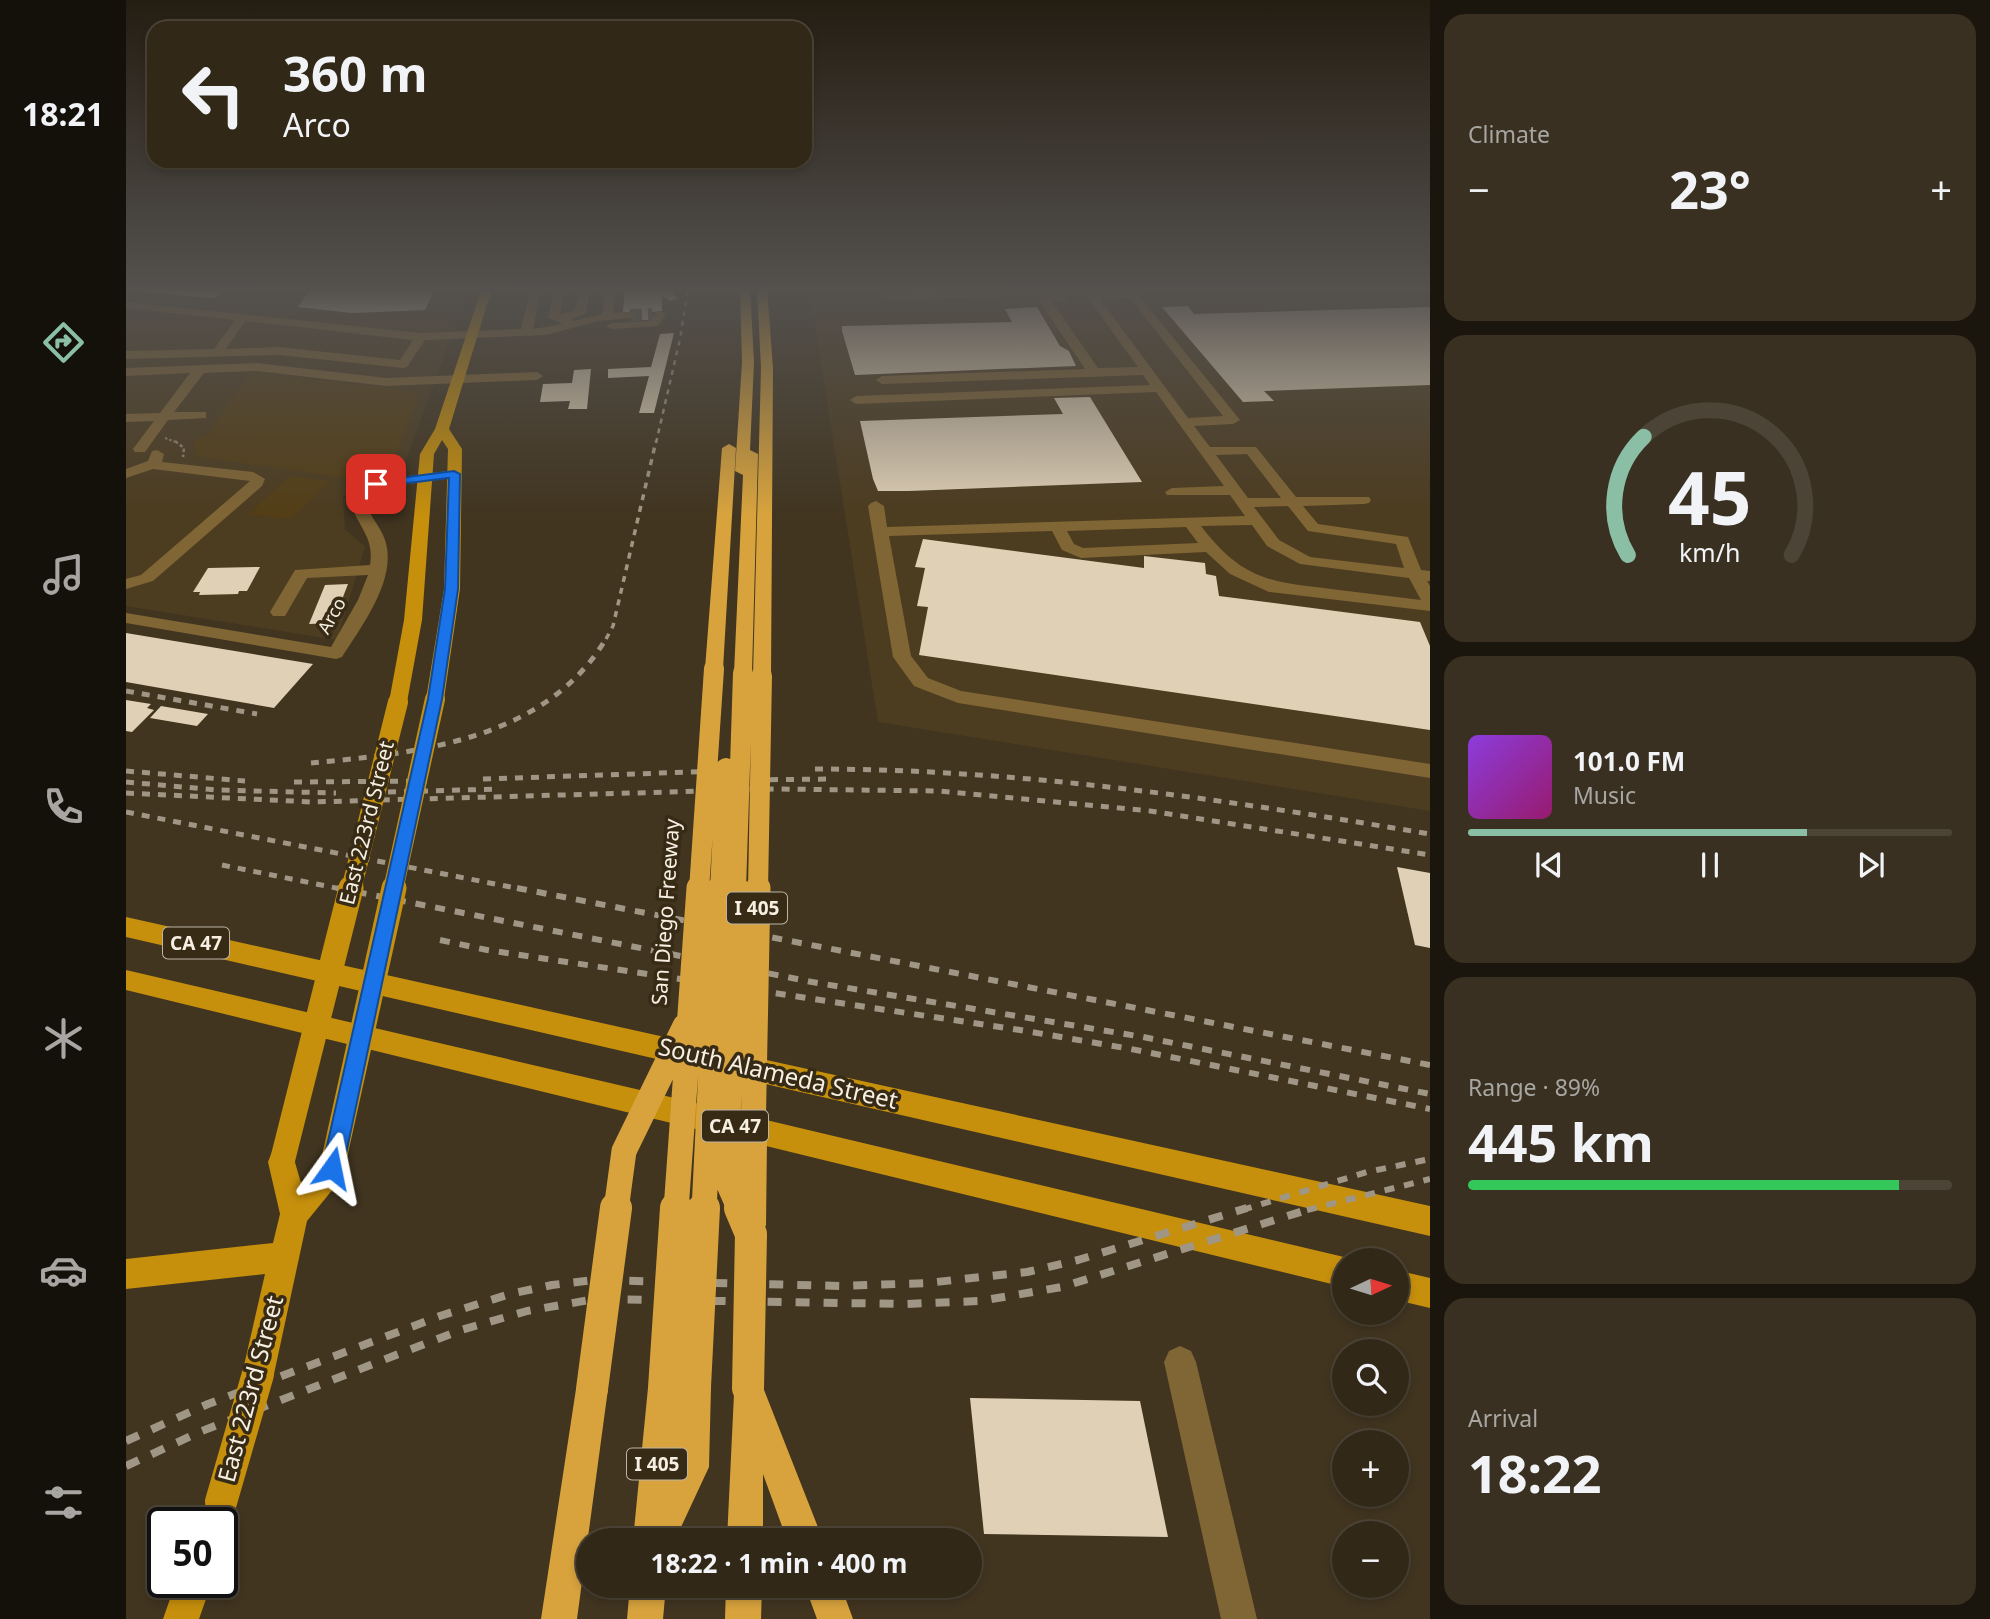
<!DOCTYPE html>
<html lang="en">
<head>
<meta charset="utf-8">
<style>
	:root { --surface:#312818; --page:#393021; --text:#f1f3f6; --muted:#a8a6a2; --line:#4c4437; --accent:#8abfa5 }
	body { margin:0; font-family:"Noto Sans",sans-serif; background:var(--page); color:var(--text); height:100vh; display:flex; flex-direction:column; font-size:26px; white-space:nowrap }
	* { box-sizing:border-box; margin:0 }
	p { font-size:23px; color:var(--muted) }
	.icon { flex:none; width:38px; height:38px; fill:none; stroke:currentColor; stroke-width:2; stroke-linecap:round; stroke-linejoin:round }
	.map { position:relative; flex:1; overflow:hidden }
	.side { display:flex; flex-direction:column; gap:14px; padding:14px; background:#1b160d; width:560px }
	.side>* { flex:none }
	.guide { position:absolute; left:21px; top:21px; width:665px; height:147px; border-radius:21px; box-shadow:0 4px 10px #0003,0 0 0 2px var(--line); background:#312818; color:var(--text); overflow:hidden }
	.needle { width:46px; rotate:86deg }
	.fabs { position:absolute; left:1206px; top:1248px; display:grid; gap:14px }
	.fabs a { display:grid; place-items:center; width:77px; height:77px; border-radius:50%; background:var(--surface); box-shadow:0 4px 10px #0003,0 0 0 2px var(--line); font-size:35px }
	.speed { position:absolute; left:21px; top:1507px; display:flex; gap:14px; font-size:35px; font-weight:700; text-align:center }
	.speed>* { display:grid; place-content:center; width:91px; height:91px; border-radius:50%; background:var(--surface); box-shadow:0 4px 10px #0003,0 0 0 2px var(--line); line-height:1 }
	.speed .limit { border:4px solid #111; border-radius:10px; background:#fff; color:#111 }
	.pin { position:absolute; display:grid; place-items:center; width:60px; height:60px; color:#fff; margin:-30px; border-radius:14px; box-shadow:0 4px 10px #0006 }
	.me { position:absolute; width:77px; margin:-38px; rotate:12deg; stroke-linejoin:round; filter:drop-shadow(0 0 5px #0008) }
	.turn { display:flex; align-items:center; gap:24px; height:147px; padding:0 21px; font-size:32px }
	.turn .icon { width:91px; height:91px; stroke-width:2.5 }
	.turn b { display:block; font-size:49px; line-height:60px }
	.big { font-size:52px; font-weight:700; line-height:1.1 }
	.side .widget { flex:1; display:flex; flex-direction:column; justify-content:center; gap:10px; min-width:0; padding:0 24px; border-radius:21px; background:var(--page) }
	.side .dial { align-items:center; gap:0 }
	.dial svg { height:182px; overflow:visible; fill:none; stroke:var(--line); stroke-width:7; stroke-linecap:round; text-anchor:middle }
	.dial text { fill:var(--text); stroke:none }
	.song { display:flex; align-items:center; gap:21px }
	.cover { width:84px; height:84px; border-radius:10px; background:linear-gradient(135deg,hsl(270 70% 55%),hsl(320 70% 35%)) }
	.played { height:7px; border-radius:4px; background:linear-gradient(90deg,var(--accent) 70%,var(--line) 70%) }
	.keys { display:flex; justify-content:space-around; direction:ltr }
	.heat { display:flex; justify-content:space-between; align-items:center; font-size:38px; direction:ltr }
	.charge { height:10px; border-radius:5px; background:linear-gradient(90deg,#34c759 89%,var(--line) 0) }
	.trip { position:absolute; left:450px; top:1528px; width:406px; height:70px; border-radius:35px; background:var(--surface); box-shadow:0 4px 10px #0003,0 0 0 2px var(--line); font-weight:700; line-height:70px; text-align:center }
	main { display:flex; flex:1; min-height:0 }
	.tabs { display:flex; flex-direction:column; width:126px; justify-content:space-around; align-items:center; background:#14100a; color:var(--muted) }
	.tabs .icon { width:49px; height:49px }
	.tabs .current { color:var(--accent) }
	.tabs b { font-size:32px; color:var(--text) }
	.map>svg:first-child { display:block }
	.built { fill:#4c3c20 }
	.green { fill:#533e16 }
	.building { fill:#dfd0b6 }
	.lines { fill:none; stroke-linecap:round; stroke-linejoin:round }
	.minor-tunnel { stroke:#5c513d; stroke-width:12; stroke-dasharray:12 6; stroke-linecap:butt }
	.path-far1 { stroke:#8f8473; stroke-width:2; stroke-dasharray:2.5 2; stroke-linecap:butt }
	.path { stroke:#8f8473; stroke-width:2.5; stroke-dasharray:3.5 2.5; stroke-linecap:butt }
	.minor { fill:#806535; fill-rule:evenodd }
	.major { fill:#c68f0c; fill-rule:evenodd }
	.highway { fill:#d8a33d; fill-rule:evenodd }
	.rail-far4 { stroke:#a09685; stroke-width:2.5; stroke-dasharray:5 5; stroke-linecap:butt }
	.rail-far3 { stroke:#a09685; stroke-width:3.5; stroke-dasharray:6 6; stroke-linecap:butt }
	.rail-far2 { stroke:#a09685; stroke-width:5; stroke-dasharray:8 8; stroke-linecap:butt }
	.rail-far1 { stroke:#a09685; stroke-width:6; stroke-dasharray:10 10; stroke-linecap:butt }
	.rail { stroke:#a09685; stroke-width:8; stroke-dasharray:14 14; stroke-linecap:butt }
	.major-bridge-far2 { stroke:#c68f0c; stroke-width:20 }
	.major-bridge-far1 { stroke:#c68f0c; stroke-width:25 }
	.major-bridge { stroke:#c68f0c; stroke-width:32 }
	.highway-bridge-far2 { stroke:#d8a33d; stroke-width:20 }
	.highway-bridge-far1 { stroke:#d8a33d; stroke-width:25 }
	.highway-bridge { stroke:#d8a33d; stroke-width:32 }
	.route { fill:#1a73e8; stroke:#114b97; stroke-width:2 }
	.labels { text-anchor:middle; stroke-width:7; stroke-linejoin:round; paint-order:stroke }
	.far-street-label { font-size:18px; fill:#f7efe2; stroke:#372b16 }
	.shield { fill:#372b16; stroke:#bdb4a5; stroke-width:2 }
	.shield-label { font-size:19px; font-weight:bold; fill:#f7efe2 }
	.street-label { font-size:21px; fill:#f7efe2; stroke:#372b16 }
	.near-street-label { font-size:24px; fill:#f7efe2; stroke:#372b16 }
</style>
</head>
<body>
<main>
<nav class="tabs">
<b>18:21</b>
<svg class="icon current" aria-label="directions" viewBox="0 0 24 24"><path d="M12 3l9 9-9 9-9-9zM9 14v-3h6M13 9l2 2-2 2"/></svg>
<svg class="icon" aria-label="music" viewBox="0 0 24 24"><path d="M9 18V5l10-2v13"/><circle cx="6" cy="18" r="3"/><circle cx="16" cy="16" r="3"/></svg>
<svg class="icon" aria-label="phone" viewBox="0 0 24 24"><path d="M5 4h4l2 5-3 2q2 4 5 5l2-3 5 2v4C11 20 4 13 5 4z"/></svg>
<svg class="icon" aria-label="climate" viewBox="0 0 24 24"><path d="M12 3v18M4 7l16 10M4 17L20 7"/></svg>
<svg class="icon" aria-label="car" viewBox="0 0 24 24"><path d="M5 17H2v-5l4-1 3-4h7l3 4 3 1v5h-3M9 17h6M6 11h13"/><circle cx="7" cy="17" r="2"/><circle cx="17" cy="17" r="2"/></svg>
<svg class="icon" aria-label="filters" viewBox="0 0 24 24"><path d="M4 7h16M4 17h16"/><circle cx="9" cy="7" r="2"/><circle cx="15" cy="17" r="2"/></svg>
</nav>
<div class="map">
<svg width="1304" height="1619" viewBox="0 0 1304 1619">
	<rect width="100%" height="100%" fill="#413520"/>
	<path class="built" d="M 0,288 L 343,288 L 277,468 L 217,496 L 219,529 L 239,547 L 211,640 L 0,606 Z
		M 683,288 L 1304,288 L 1304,811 L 752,722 Z"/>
	<path class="green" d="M 124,372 L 288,391 L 292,398 L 266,463 L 220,478 L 69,456 L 70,450 L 67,441 L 80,436 Z
		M 163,476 L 204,481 L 165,519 L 123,514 Z"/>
	<path class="building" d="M 20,288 L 99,288 L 90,298 L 83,298 L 16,292 Z
		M 185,288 L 309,288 L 299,310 L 226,313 L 172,307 Z
		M 499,288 L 545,288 L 552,299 L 544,301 L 536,296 L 536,311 L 525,312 L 524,320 L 505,320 L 506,312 L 497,312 Z
		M 770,288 L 836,288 L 836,290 L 788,292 Z
		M 1062,306 L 1068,314 L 1304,307 L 1304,385 L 1138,391 L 1148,401 L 1117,402 L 1036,307 Z
		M 911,307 L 934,346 L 943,351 L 950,366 L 729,375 L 716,331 L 716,326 L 886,322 L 879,309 Z
		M 548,333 L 528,413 L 513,413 L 523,376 L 482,378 L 482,369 L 525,367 L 534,334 Z
		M 465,369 L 461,409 L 442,409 L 444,401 L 414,402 L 417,384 L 446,383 L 448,370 Z
		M 964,397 L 1016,482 L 783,491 L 752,491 L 747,479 L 734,421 L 937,414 L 928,398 Z
		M 797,539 L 1018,568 L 1018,556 L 1079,563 L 1080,574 L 1090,576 L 1093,596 L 1294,622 L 1304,646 L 1304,730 L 793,655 L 802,607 L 791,606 L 799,568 L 789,567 Z
		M 134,567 L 121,591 L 113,591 L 112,594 L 73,595 L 74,592 L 67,592 L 82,568 Z
		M 222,584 L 207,623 L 183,624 L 199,585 Z
		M 0,633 L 187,664 L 148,708 L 0,682 Z
		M 0,700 L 25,704 L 21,708 L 28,710 L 6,732 L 0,731 Z
		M 35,706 L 82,714 L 71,726 L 24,718 Z
		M 1271,867 L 1304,873 L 1304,948 L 1289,945 Z
		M 844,1398 L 1014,1401 L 1042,1537 L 858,1534 Z"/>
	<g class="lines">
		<path class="minor-tunnel" d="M 504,315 L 526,314"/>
		<path class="path-far1" d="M 39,438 L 52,443"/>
		<path class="path" d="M 49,441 L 58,448 L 57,457"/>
		<path class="minor" d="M 405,288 L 415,288 L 407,329 L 437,324 L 422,318 L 429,288 L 439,288 L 434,314 L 449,311 L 454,288 L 464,288 L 460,313 L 445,319 L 447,321 L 476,314 L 480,288 L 490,288 L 487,313 L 504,312 L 510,315 L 504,318 L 472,321 L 420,335 L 299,340 L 281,367 L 277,368 L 153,355 L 0,359 L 0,351 L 88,349 L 109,320 L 0,308 L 0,302 L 295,333 L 395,329 ZM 119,321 L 287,340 L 274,360 L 153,347 L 100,349 Z
			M 739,288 L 754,288 L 767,294 L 948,288 L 966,288 L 969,293 L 1011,293 L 1114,420 L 1107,424 L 1068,426 L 1084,447 L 1130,447 L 1170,497 L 1243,497 L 1245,500 L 1243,503 L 1238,504 L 1177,506 L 1192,524 L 1282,537 L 1295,570 L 1304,571 L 1304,581 L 1301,581 L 1304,586 L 1304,611 L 1143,592 L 1104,574 L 1080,552 L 955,558 L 936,550 L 926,531 L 763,536 L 785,656 L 802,678 L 835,691 L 1304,764 L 1304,778 L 832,703 L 788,686 L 767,657 L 742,506 L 745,503 L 750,501 L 758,506 L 761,527 L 1119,516 L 1104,495 L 1041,495 L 1039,492 L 1046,488 L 1098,486 L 1030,392 L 730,404 L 724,400 L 730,396 L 1024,385 L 1017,375 L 756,384 L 750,380 L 756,376 L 959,369 L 912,299 L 918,296 L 941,297 L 941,301 L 926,302 L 972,368 L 1012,367 L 959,294 L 766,300 ZM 1004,298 L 1097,416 L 1062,418 L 974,299 ZM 1121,454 L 1155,498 L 1122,498 L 1090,455 ZM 1162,506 L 1182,531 L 1270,544 L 1278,568 L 1184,557 L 1153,540 L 1128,507 ZM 1126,525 L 1141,546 L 1174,564 L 1283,578 L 1295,600 C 1265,596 1235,593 1205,589 C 1142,582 1116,579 1075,526 ZM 1060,527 L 1072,543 L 957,548 L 948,544 L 941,531 Z
			M 534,311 L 540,314 L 532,326 L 486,329 L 480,326 L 486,323 L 524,321 L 530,312 Z
			M 131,363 L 260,378 L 411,372 L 417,376 L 411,380 L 260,386 L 131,371 L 78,373 L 48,412 L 80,412 L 80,418 L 42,420 L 19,452 L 9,452 L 7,449 L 28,421 L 0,422 L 0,414 L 34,413 L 64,373 L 0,376 L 0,368 Z
			M 31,450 L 38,454 L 36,462 L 127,472 L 139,479 L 136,486 L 27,581 L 0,589 L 0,579 L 15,575 L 124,481 L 27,469 L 0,478 L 0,469 L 22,461 L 26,451 Z
			M 328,470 L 333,471 L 335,474 L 333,477 L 254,488 L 239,500 C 242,515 254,525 259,540 C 272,578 236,626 216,657 L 210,659 L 0,623 L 0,613 L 205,647 L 232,600 L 242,575 L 181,578 L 159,616 L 147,616 L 144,612 L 169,570 L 244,565 C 249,535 229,525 224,499 L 226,496 L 245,481 Z
			M 1054,1346 L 1065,1351 L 1070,1362 L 1131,1619 L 1095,1619 L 1038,1362 L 1043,1351 Z"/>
		<path class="major" d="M 356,288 L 366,288 L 323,429 L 336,449 L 334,589 L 318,699 L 316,703 L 302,703 L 300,699 L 318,589 L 322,449 L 316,440 L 308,454 L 296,620 L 281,702 L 279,706 L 265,706 L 263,702 L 278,620 L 294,454 L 309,429 Z
			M 0,917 L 561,1042 L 570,1046 L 574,1054 L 570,1062 L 561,1066 L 0,937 Z
			M 0,970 L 570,1103 L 580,1107 L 583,1116 L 580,1125 L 570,1129 L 0,990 Z
			M 613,1054 L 1304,1206 L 1304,1236 L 613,1078 L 604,1074 L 600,1066 L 604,1058 Z
			M 611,1113 L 1218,1257 L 1225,1260 L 1218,1260 L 1218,1287 L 611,1139 L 601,1135 L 597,1126 L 601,1117 Z
			M 156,1148 L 166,1152 L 175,1183 L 196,1158 L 206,1154 L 216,1158 L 220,1168 L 216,1178 L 181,1221 L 148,1374 L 143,1385 L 132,1390 L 121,1385 L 116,1374 L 139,1274 L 0,1289 L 0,1259 L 147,1243 L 154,1214 L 142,1162 L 146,1152 Z
			M 1270,1270 L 1304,1278 L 1304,1308 L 1270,1300 Z
			M 50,1582 L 86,1582 L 73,1619 L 37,1619 Z"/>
		<path class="highway" d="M 614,288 L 624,288 L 628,362 L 624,450 L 632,454 L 626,673 L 617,679 L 608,673 L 617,475 L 609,471 L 616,362 Z
			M 631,288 L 641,288 L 647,368 L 645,676 L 636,682 L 627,676 L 635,368 Z
			M 603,444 L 610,448 L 597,669 L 588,675 L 579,669 L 596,448 Z
			M 627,1126 L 637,1130 L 641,1139 L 640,1225 L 635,1235 L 625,1240 L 615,1235 L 610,1225 L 613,1139 L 617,1130 Z
			M 569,1371 L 580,1376 L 585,1387 L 583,1467 L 549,1540 L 507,1540 L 522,1388 L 527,1377 L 538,1372 L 549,1377 L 553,1386 L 558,1376 Z
			M 622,1372 L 633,1377 L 697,1540 L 661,1540 L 637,1474 L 637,1540 L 601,1540 L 608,1394 L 606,1388 L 611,1377 Z
			M 466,1373 L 477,1378 L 482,1389 L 451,1619 L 415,1619 L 450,1389 L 455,1378 Z
			M 504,1586 L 540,1586 L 537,1619 L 501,1619 Z
			M 600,1586 L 636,1586 L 635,1619 L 599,1619 Z
			M 679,1586 L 715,1586 L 727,1619 L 691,1619 Z"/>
		<path class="rail-far4" d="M 530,443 L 554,339 L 562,288"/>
		<path class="rail-far3" d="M 480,639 L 487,626 L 530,441"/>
		<path class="rail-far2" d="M 0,691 L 131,714
			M 185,763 C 293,753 421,740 481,637
			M 689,769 C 897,769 1100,800 1304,834
			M 0,771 L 119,781
			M 357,779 L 626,770
			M 612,780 L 707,779
			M 0,782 L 91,790 L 210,793
			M 168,782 L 301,781
			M 262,792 L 374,789
			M 0,793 L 186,802 L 650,789 L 814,791 L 1024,811 L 1304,855
			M 0,812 L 400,890
			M 96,865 L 220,890"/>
		<path class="rail-far1" d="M 211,888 L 686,982 L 1017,1037 L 1304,1094
			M 391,888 L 1304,1065
			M 314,940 L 361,950 L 894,1030 L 1005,1049 L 1304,1109
			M 1116,1210 L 1241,1172 L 1304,1159
			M 1181,1210 L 1304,1179"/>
		<path class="rail" d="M 0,1441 L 82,1404 L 314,1316 L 384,1294 L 426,1285 L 468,1280 L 716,1286 L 801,1283 L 901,1272 L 952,1260 L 1121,1208
			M 0,1466 L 76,1431 L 270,1355 L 335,1330 L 401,1311 L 469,1299 L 779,1304 L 854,1301 L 936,1287 L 1187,1208"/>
		<path class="major-bridge-far2" d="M 225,890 L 272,702
			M 267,890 L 309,699"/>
		<path class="major-bridge-far1" d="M 156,1162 L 225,888
			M 206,1168 L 268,888"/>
		<path class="major-bridge" d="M 95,1502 L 132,1374"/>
		<path class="highway-bridge-far2" d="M 573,890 L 588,669
			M 594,890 L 600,768
			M 610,890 L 617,673
			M 632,890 L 636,676"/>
		<path class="highway-bridge-far1" d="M 610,888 L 600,1178 L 614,1210
			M 627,1139 L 632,888
			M 490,1210 L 498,1151 L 559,1026
			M 550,1210 L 573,888
			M 578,1210 L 594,888"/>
		<path class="highway-bridge" d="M 614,1208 L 625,1234 L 622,1388
			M 569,1387 L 578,1208
			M 538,1388 L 550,1208
			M 466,1389 L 490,1208"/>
	</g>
	<linearGradient id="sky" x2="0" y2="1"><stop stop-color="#241d12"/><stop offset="0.56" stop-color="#54514e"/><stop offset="1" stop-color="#54514e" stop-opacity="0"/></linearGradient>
	<rect width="1304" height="515" fill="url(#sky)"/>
	<path class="route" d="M 328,471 L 334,474 L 332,589 L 316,699 L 217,1168 L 214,1175 L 206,1178 L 199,1175 L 196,1168 L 302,699 L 319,589 L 323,478 L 250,487 L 244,484 L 250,481 Z"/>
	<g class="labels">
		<g class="far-street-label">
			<text transform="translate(206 616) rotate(-61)" y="6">Arco</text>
		</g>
		<g class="shield">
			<rect x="601" y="892.5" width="60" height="31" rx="5"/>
			<rect x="37" y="927.5" width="66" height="31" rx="5"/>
			<rect x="576" y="1110.5" width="66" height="31" rx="5"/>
			<rect x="501" y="1448.5" width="60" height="31" rx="5"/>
		</g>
		<g class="shield-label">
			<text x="631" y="915">I 405</text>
			<text x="70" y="950">CA 47</text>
			<text x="609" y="1133">CA 47</text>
			<text x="531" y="1471">I 405</text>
		</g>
		<g class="street-label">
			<text transform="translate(241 823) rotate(-76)" y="7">East 223rd Street</text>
			<text transform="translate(540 912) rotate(-86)" y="7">San Diego Freeway</text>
		</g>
		<g class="near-street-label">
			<text transform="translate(652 1074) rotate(13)" y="8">South Alameda Street</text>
			<text transform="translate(125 1389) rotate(-75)" y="8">East 223rd Street</text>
		</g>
	</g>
</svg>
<div class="fabs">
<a><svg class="needle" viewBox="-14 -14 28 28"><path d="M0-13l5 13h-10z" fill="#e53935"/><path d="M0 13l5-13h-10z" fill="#a8a6a2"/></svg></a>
<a><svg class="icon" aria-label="search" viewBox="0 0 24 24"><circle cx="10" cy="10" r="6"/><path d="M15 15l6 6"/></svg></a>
<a>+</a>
<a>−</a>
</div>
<div class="speed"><div class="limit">50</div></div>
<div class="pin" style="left:250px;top:484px;background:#d93025"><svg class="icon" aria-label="arrive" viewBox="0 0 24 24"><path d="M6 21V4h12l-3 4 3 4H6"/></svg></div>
<svg class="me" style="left:206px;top:1168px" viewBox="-20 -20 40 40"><path d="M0-17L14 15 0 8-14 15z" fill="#1a73e8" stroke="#fff" stroke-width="4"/></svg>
<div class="trip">18:22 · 1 min · 400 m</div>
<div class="guide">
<div class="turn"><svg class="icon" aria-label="left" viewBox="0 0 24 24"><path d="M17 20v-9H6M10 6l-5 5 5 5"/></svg><div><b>360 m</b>Arco</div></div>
</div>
</div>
<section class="side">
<div class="widget"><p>Climate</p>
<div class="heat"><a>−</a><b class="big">23°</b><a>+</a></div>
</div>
<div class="widget dial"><svg viewBox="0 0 100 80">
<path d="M14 69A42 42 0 1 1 86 69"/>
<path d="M14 69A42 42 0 0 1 21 17" stroke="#8abfa5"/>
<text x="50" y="56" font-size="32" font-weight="700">45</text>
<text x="50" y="72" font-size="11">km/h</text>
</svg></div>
<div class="widget">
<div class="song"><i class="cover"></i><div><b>101.0 FM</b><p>Music</p></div></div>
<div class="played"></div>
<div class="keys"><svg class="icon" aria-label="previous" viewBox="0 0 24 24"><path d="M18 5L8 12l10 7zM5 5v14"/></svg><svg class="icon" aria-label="pause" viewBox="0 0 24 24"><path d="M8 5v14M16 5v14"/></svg><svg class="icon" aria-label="next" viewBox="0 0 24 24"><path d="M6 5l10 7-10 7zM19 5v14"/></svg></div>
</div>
<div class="widget"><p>Range · 89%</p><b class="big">445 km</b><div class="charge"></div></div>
<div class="widget"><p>Arrival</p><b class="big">18:22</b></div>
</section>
</main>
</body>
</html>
